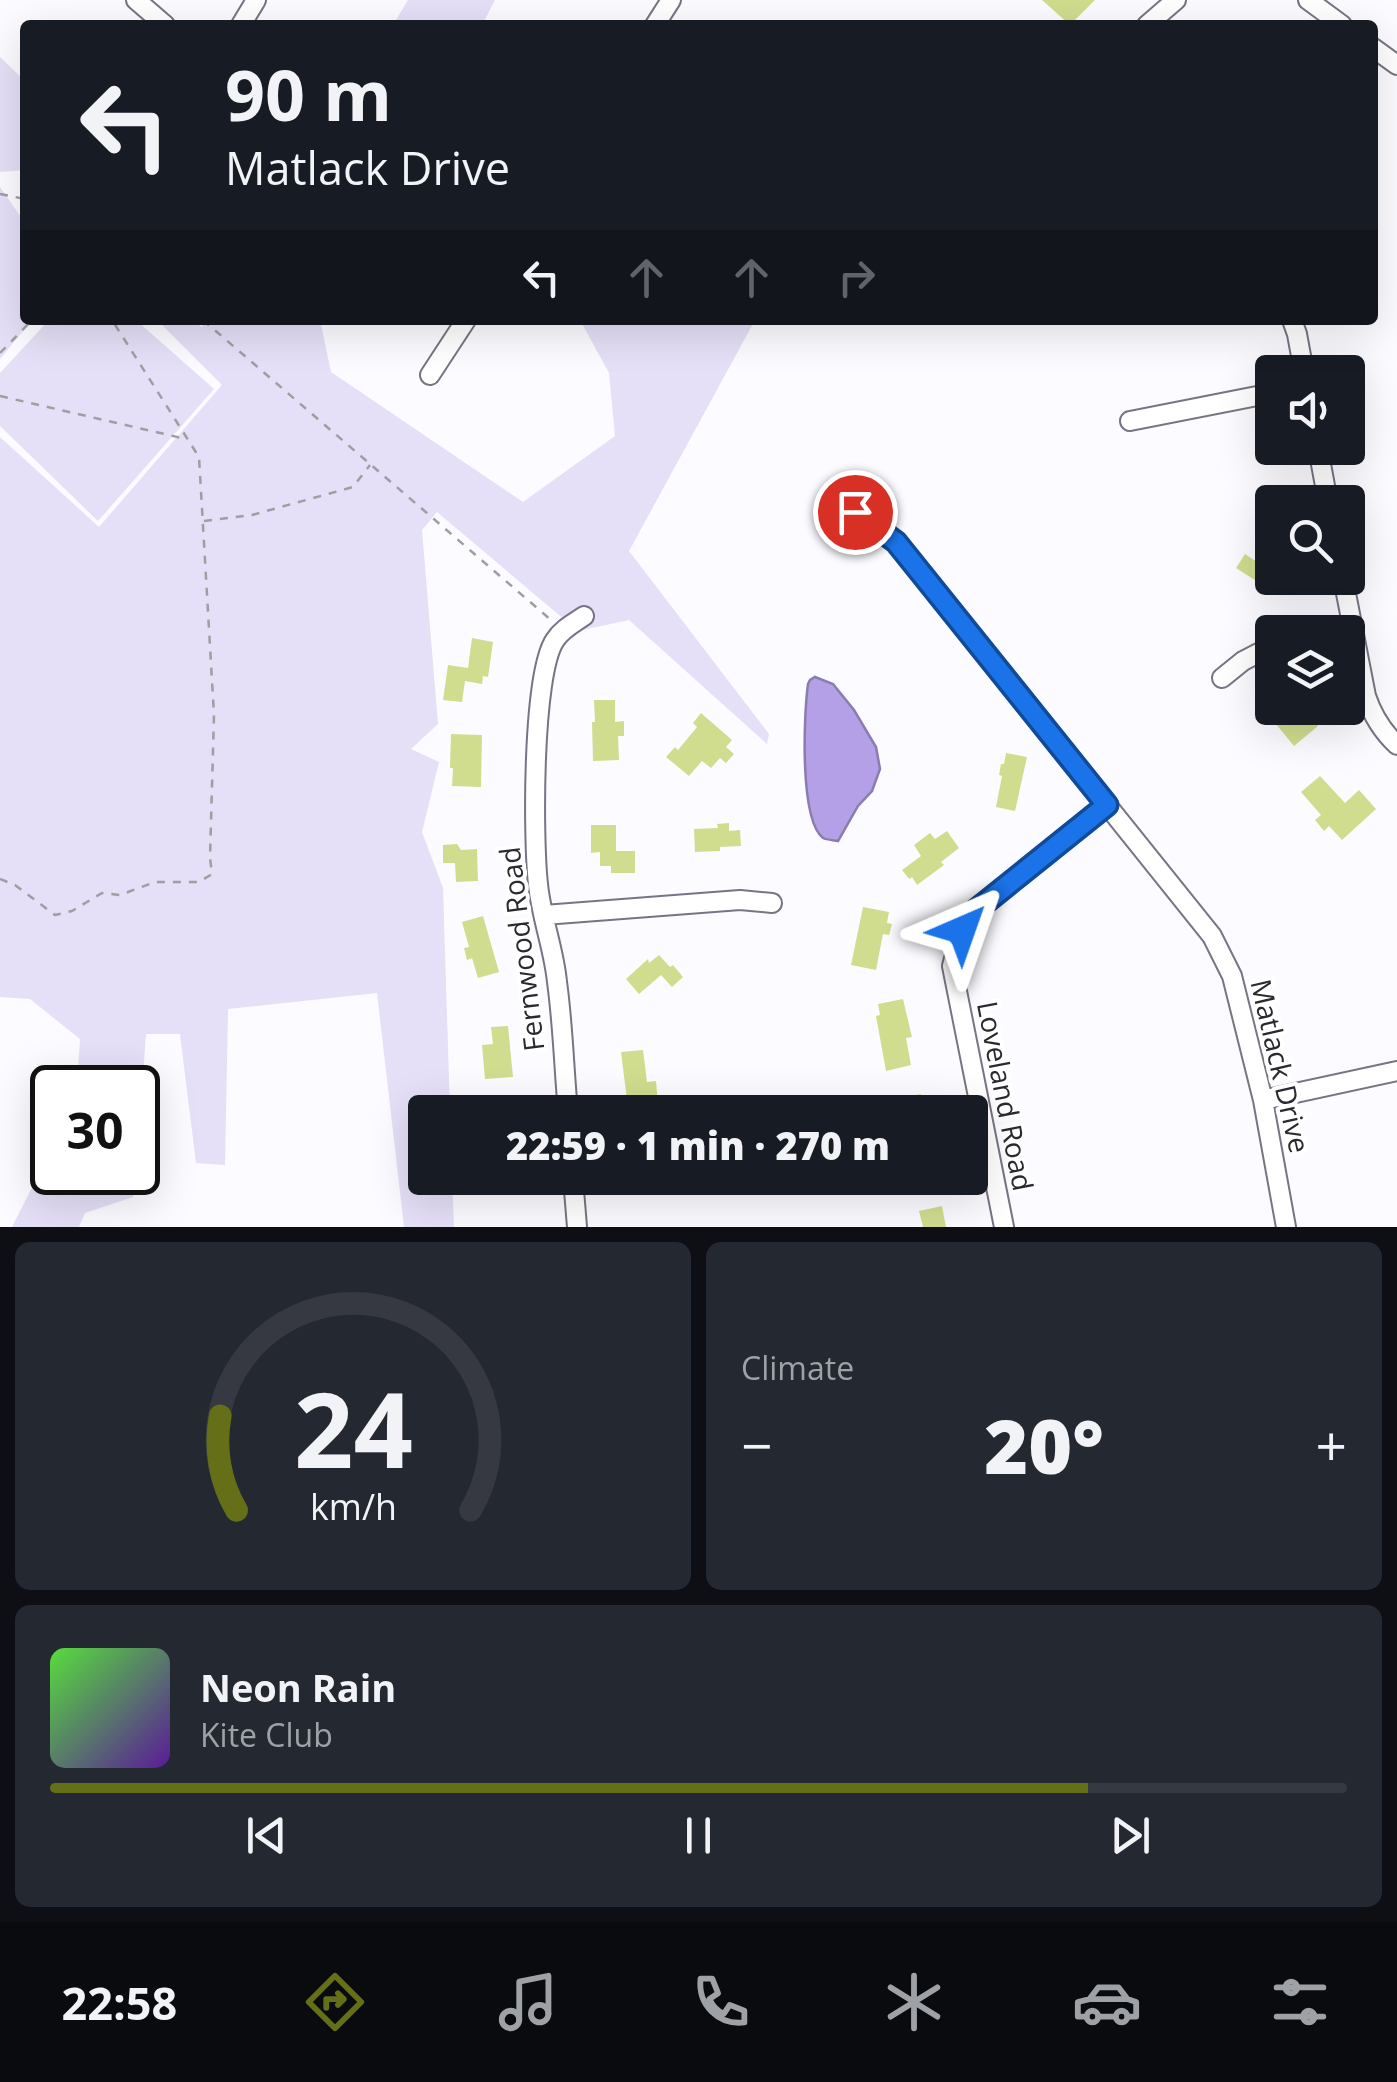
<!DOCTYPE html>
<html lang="en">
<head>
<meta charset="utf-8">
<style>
	:root { --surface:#171b24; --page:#242831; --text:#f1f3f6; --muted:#9ea1a6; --line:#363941; --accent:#656f18 }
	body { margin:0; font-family:"Open Sans",sans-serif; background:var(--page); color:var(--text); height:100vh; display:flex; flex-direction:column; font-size:38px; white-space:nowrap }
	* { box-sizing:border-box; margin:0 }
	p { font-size:32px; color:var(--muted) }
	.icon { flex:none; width:55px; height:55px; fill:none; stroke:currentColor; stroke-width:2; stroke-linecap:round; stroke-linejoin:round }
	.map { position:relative; height:1227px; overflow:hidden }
	.side { display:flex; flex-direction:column; gap:15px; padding:15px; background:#0d0f14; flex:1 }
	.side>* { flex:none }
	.guide { position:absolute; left:20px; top:20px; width:1358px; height:305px; border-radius:10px; box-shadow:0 10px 40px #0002; background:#171b24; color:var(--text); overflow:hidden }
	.fabs { position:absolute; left:1255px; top:355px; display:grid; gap:20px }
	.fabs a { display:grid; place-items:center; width:110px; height:110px; border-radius:10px; background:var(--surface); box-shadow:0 10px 40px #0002; font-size:50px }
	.speed { position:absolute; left:30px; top:1065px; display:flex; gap:20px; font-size:50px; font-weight:700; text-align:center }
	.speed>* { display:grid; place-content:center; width:130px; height:130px; border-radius:50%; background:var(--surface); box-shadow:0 10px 40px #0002; line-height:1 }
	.speed .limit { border:5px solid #111; border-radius:15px; background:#fff; color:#111 }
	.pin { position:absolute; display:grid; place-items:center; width:85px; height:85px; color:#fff; margin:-42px; border:5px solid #fff; border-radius:50%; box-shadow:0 2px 10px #0007 }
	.me { position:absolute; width:110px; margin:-55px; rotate:43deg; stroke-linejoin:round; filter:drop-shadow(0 0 8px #0008) }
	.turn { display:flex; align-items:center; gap:35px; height:210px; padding:0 40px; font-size:45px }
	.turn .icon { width:130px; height:130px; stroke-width:2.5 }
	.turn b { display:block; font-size:70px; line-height:85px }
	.lanes { display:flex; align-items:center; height:95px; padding:0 40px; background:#0003; justify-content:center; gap:50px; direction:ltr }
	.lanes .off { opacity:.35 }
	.big { font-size:75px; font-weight:800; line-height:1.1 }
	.side .card { flex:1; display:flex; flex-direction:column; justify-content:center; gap:15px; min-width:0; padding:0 35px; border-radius:15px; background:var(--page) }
	.side .dial { align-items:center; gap:0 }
	.dial svg { height:260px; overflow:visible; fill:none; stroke:var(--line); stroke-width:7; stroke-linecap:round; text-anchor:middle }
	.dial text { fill:var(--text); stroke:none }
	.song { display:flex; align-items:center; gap:30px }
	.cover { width:120px; height:120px; border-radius:15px; background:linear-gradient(135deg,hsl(110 70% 55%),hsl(270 70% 35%)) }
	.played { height:10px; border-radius:5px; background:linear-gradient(90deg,var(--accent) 80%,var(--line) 80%) }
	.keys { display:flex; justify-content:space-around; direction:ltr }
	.heat { display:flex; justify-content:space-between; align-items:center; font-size:55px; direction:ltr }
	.side .tiles { flex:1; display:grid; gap:15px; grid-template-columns:1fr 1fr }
	.card:last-child { grid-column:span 2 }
	.trip { position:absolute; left:408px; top:1095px; width:580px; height:100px; border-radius:10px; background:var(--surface); box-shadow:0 10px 40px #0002; font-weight:800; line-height:100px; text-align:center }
	.tab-bar { display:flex; height:160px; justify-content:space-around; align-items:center; background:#090b0e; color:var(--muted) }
	.tab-bar .icon { width:70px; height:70px }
	.tab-bar .selected { color:var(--accent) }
	.tab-bar b { font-size:45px; color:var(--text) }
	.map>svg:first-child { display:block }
	.green { fill:#e5dff7 }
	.water { fill:#b4a0e7; stroke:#8b7cb0; stroke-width:2.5 }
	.building { fill:#d0dd8e }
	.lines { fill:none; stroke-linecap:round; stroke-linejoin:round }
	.street-casing { stroke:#787484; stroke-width:22 }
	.path { stroke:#9f9ea3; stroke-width:2.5; stroke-dasharray:8 8; stroke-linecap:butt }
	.street { stroke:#fff; stroke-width:18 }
	.route-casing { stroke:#114b97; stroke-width:25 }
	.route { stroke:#1a73e8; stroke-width:18 }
	.labels { text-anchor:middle; stroke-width:8; stroke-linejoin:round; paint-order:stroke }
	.street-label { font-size:28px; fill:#2b2930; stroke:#fff }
</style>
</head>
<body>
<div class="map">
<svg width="1397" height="1227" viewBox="0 0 1397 1227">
	<rect width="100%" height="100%" fill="#fcfbff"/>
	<path class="green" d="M 408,0 L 495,0 L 482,25 L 393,25 Z
		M 0,57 L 25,81 L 25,170 L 0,172 Z
		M 0,187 L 25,223 L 25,320 L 32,320 L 0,359 Z
		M 49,320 L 136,320 L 214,389 L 98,521 L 0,426 L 0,373 Z
		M 157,320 L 191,320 L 202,327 L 204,320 L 320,320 L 331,372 L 523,502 L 615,436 L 609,373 L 580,320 L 755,320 L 629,551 L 769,734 L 767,744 L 629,620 L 578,631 L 437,512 L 422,530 L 438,724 L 411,749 L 439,762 L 422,832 L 443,888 L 450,1112 L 425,1112 L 425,1178 L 452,1178 L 454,1227 L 404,1227 L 377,993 L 228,1009 L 225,1165 L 196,1163 L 180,1034 L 146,1034 L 138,1144 L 138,1088 L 77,1087 L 80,1039 L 30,999 L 0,997 L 0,437 L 99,527 L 222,385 Z
		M 52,1148 L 52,1172 L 135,1173 L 133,1197 L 85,1213 L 79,1227 L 12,1227 Z"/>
	<path class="water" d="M 815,677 L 833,684 L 854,710 L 876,747 L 880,769 L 872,791 L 858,806 L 838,841 C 833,840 827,840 823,838 C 799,819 804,713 808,684 L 810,680 Z"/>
	<path class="building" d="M 1042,0 L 1095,0 L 1070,25 Z
		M 1272,538 L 1272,573 L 1264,586 L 1236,568 L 1245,554 L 1257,562 Z
		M 472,638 L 493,642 L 488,677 L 483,676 L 482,684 L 465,681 L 462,702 L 443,700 L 448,665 L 468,668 Z
		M 594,700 L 615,700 L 615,722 L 624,721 L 624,736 L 618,736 L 619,760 L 593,761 L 592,722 L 595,722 Z
		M 1284,708 L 1294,708 L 1305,721 L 1310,717 L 1318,726 L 1294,746 L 1271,718 Z
		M 701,713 L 732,740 L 726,747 L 734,754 L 726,763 L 720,758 L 711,768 L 702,761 L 689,776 L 666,757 L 675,747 L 678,750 L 697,727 L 693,723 Z
		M 451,734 L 482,735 L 481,787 L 452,786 L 453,768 L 450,768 Z
		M 1006,753 L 1027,757 L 1015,811 L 996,807 L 1002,776 L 999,775 L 1001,764 L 1004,764 Z
		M 1320,776 L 1345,803 L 1359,790 L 1376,809 L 1342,840 L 1329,826 L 1324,831 L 1315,820 L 1321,815 L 1301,792 Z
		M 729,823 L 729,831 L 740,830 L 741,846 L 720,847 L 720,851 L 695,852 L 694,829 L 718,828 L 717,824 Z
		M 591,825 L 616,825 L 616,851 L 635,851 L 635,873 L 611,873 L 611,866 L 600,866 L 600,852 L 591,853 Z
		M 947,831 L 959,848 L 941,862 L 944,865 L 917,885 L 912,877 L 909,879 L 902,870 L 921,856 L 914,845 L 930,833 L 935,839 Z
		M 457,844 L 461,850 L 477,849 L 478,881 L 456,882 L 455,863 L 443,863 L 443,845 Z
		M 863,907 L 889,912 L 887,923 L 892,924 L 889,935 L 883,934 L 876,970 L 851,965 Z
		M 483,916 L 499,972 L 478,978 L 472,958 L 467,960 L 464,948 L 469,947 L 462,922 Z
		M 659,955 L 670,967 L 673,965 L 683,977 L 672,987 L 661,975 L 639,994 L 626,979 L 648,959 L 649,963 Z
		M 903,999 L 912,1037 L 906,1038 L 911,1065 L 886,1071 L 876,1016 L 880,1015 L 878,1004 Z
		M 508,1026 L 513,1077 L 485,1079 L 482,1045 L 493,1044 L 491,1027 Z
		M 643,1050 L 647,1082 L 656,1081 L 658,1104 L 628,1108 L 621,1052 Z
		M 921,1094 L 924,1112 L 903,1112 L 900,1099 Z
		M 942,1206 L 946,1227 L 923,1227 L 919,1211 Z"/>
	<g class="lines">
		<defs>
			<path id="street" d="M 136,0 L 165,25
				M 1308,0 L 1342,25
				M 241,25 L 256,0
				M 655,25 L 671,0
				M 1147,25 L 1176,0
				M 1372,47 L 1397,65
				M 1292,320 L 1297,334 L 1304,372
				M 430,375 L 466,320
				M 1130,421 L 1272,393
				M 1318,448 L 1328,502
				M 855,512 L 896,542 L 1212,936 L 1232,976 L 1263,1100 L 1286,1227
				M 1343,578 L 1366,696 C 1372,714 1382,731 1397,745
				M 1328,632 L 1352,626
				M 1222,678 L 1243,661 L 1272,646
				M 544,915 L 740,900 L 772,903
				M 1263,1100 L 1397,1071
				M 568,1112 C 564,1069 563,1025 557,982 C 554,949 541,917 538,884 C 533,839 532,674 555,640 C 562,629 574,623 584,616
				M 573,1178 L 577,1227
				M 1004,1227 L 952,966 L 965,919 L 1107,805"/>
		</defs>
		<use href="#street" class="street-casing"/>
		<path class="path" d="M 0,194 L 25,199
			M 203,320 L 551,620
			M 0,353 L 32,320
			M 0,396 L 186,439
			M 204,521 L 252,515 L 353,487 L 370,465
			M 0,879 L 15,885 L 55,915 L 72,911 L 102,893 L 120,895 L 155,882 L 199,882 L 212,874 L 210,858 L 214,715 L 199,457 L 112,320"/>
		<use href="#street" class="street"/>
	</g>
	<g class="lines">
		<defs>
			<path id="route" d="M 855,512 L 896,542 L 1107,805 L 965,919 L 962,930"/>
		</defs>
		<use href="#route" class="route-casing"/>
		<use href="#route" class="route"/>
	</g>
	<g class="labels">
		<g class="street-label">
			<text transform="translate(522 949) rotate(-97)" y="10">Fernwood Road</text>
			<text transform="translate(1280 1066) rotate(77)" y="10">Matlack Drive</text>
			<text transform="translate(1005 1096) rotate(79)" y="10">Loveland Road</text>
		</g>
	</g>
</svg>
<div class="fabs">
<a><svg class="icon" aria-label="sound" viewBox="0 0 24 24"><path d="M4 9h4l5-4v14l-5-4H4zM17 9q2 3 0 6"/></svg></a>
<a><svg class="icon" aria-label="search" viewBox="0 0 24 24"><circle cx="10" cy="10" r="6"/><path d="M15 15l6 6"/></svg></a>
<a><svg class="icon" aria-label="layers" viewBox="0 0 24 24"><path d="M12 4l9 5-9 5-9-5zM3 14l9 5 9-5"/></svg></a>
</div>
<div class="speed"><div class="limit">30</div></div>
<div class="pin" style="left:855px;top:512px;background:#d93025"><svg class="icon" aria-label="arrive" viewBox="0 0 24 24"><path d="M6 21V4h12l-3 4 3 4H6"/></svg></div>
<svg class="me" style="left:962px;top:930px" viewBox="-20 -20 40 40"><path d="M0-17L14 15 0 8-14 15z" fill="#1a73e8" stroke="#fff" stroke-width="4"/></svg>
<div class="trip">22:59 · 1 min · 270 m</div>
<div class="guide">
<div class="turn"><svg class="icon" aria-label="left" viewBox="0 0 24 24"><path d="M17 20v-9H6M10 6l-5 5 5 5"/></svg><div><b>90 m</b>Matlack Drive</div></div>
<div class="lanes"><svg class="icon" aria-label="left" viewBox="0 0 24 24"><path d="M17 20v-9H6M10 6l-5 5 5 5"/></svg><svg class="icon off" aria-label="ahead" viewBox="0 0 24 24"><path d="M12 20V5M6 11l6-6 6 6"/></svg><svg class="icon off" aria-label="ahead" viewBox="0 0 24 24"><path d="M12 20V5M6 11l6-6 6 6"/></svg><svg class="icon off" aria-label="right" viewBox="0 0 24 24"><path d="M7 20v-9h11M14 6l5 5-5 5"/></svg></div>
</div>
</div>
<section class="side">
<div class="tiles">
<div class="card dial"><svg viewBox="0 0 100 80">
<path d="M14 69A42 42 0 1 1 86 69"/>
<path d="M14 69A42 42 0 0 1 9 40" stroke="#656f18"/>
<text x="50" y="56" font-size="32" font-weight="700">24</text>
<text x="50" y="72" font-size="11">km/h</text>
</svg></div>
<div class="card"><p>Climate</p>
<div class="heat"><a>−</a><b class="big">20°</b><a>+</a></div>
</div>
<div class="card">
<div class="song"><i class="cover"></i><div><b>Neon Rain</b><p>Kite Club</p></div></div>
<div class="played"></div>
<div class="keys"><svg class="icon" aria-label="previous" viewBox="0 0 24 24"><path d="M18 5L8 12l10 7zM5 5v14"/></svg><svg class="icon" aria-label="pause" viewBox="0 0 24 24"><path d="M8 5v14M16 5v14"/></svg><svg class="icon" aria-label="next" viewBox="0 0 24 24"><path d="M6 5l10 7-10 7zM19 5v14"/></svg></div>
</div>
</div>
</section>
<nav class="tab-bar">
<b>22:58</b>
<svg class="icon selected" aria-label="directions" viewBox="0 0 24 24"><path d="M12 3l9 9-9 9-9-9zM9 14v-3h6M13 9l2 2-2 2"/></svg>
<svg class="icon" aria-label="music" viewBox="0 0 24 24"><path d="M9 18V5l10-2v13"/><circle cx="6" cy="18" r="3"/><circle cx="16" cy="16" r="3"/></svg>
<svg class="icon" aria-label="phone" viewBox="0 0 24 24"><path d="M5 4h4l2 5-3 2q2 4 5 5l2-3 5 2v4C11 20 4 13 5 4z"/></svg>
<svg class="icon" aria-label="climate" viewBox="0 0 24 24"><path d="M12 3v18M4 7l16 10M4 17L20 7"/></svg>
<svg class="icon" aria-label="car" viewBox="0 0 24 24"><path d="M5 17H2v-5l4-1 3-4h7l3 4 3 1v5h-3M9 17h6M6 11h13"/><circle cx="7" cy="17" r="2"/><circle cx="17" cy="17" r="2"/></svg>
<svg class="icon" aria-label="filters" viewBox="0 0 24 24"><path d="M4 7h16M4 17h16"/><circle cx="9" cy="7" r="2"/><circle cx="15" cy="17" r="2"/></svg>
</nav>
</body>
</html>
